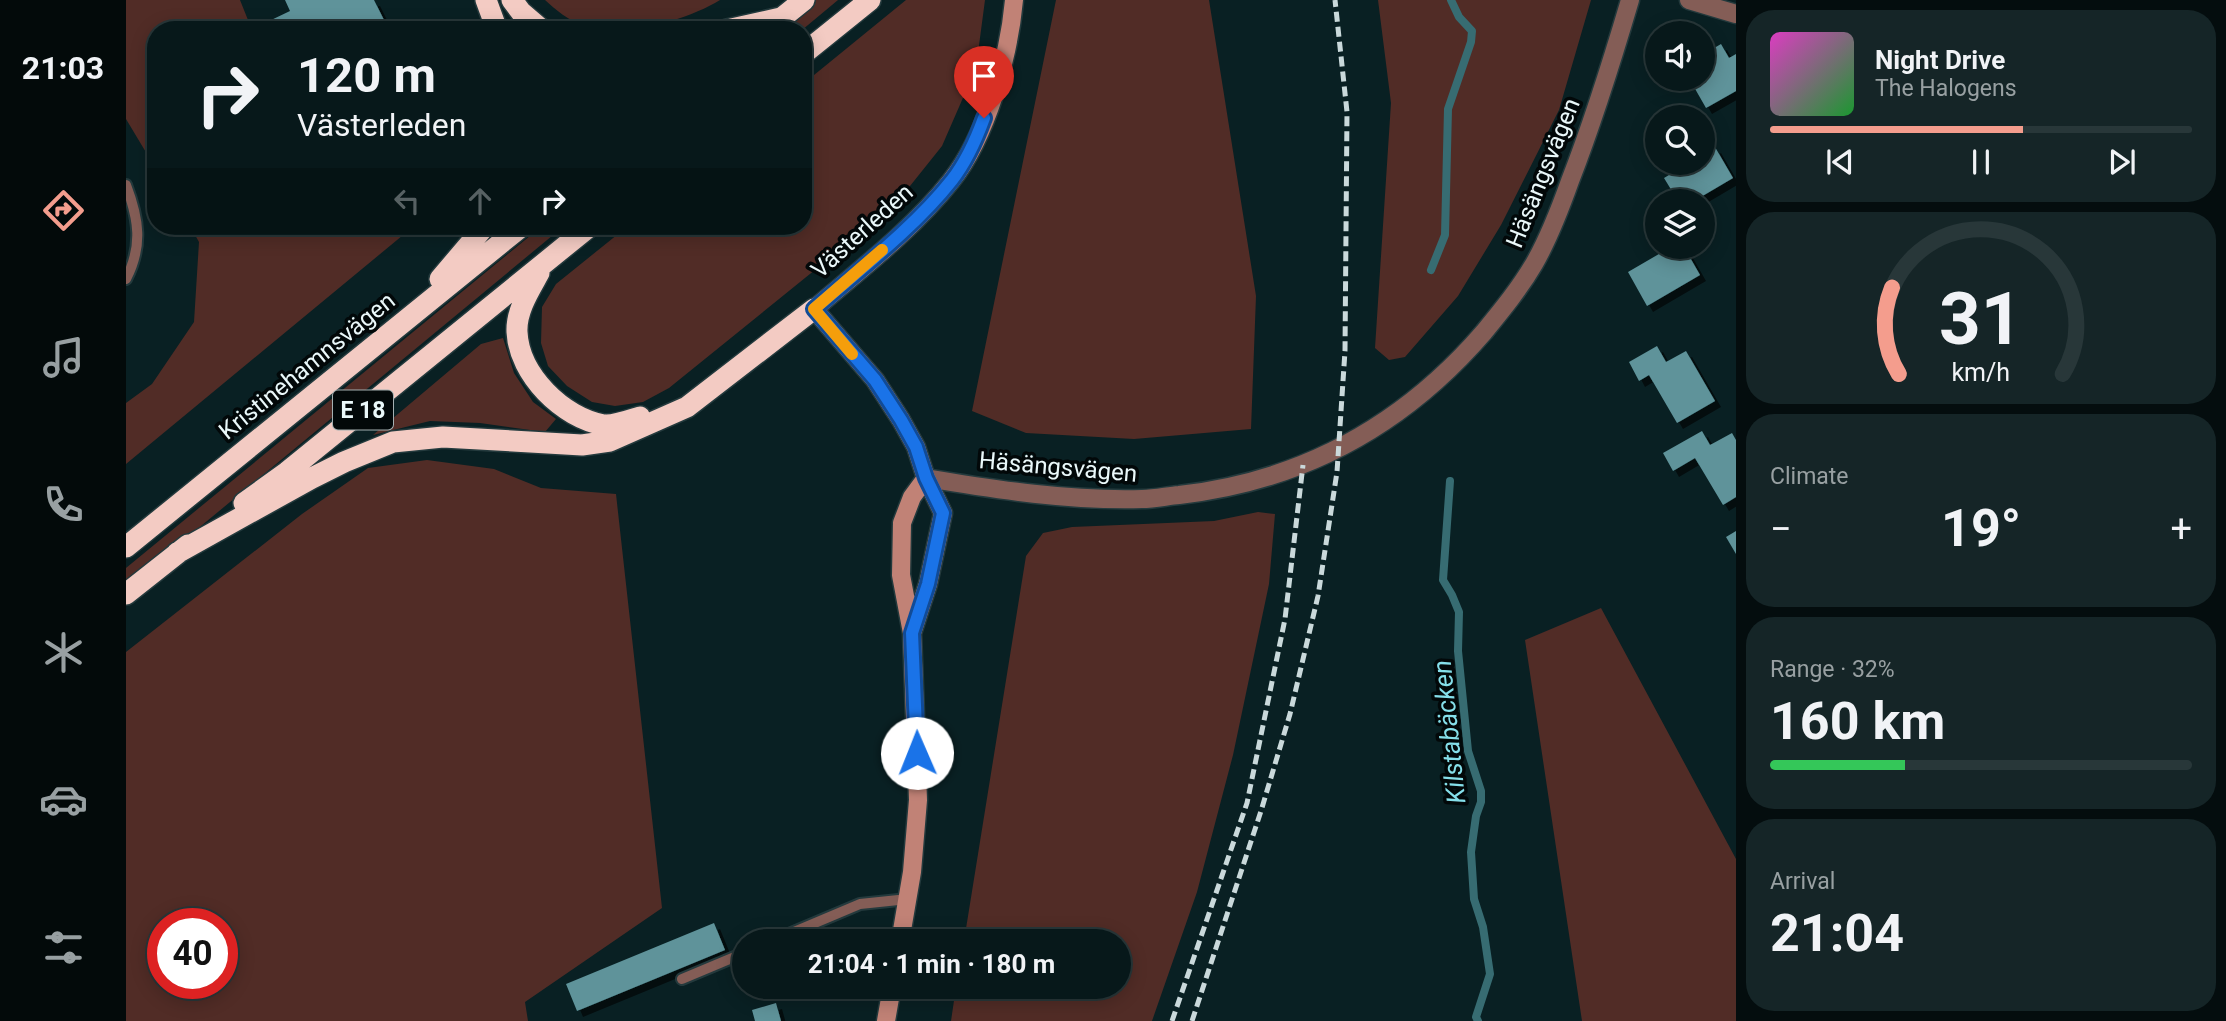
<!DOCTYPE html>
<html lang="en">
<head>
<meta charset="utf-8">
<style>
	:root { --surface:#07181a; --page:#152527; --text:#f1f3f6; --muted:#98a0a2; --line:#283739; --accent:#f49d8d }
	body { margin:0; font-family:Roboto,sans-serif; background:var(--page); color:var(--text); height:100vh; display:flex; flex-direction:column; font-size:26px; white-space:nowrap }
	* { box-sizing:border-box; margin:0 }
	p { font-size:23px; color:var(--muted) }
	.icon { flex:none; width:38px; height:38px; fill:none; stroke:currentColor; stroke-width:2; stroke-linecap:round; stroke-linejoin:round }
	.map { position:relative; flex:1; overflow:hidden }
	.details { display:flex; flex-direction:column; gap:10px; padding:10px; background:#040d0e; width:490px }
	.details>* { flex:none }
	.banner { position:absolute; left:21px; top:21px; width:665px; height:214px; border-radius:28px; box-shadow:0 4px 18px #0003,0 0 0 2px var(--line); background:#07181a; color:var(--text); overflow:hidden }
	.buttons { position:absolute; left:1519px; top:21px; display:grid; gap:14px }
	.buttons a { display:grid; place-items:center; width:70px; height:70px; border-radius:50%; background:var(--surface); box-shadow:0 4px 18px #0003,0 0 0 2px var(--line); font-size:35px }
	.speed { position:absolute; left:21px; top:908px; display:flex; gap:14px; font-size:35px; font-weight:700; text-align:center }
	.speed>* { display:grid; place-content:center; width:91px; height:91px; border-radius:50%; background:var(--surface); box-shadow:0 4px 18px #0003,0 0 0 2px var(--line); line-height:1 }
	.speed .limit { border:10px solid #d22; background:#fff; color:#111 }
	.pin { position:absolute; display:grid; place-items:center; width:60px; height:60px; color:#fff; margin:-72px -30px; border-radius:50% 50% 50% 0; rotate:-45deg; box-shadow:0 0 7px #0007 }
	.pin .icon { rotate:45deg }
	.me { position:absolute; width:77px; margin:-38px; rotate:359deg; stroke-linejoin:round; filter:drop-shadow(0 0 5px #0008) }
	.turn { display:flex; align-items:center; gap:24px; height:147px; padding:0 35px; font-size:32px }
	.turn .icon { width:91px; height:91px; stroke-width:2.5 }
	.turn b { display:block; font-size:49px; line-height:60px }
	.lanes { display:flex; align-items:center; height:66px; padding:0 35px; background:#0003; justify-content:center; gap:35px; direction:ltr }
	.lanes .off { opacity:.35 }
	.big { font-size:52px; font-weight:700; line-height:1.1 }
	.details .widget { flex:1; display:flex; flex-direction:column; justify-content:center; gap:10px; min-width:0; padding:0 24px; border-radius:28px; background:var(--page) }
	.details .dial { align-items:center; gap:0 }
	.dial svg { height:182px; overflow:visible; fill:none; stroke:var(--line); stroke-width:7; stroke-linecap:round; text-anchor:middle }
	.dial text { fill:var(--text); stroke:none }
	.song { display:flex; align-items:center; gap:21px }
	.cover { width:84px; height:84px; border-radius:10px; background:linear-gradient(135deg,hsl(310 70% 55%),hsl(130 70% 35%)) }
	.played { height:7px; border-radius:4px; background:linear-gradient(90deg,var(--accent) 60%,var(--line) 60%) }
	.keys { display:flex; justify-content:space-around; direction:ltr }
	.heat { display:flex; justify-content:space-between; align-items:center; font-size:38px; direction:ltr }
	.charge { height:10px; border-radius:5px; background:linear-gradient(90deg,#34c759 32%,var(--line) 0) }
	.trip { position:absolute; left:606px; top:929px; width:399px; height:70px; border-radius:35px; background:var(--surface); box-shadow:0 4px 18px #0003,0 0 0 2px var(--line); font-weight:700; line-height:70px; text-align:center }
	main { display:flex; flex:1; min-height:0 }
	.tabs { display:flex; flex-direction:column; width:126px; justify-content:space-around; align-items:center; background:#030a0a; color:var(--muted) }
	.tabs .icon { width:49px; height:49px }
	.tabs .on { color:var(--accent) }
	.tabs b { font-size:32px; color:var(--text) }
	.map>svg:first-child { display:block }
	.green { fill:#512c26; fill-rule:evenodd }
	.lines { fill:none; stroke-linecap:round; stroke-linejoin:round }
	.stream { stroke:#376c72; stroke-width:8 }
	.building { fill:#5e939a; filter:url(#shadow) }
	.lane-casing { stroke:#243a3d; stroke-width:14 }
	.street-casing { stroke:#243a3d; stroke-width:21 }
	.secondary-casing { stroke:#243a3d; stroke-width:21 }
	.highway-casing { stroke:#243a3d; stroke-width:24 }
	.lane { stroke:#845d56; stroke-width:10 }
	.street { stroke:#845d56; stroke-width:18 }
	.secondary { stroke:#c18276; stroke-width:18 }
	.highway { stroke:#f3cbc3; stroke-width:21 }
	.rail { stroke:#cad9db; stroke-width:5; stroke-dasharray:10 5; stroke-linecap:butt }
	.route-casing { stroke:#114b97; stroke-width:18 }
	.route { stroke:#1a73e8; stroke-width:12 }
	.slow { stroke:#f59e0b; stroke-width:12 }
	.labels { text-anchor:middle; stroke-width:7; stroke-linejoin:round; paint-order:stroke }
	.shield { fill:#020809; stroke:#a4b0b2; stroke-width:2 }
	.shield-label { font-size:23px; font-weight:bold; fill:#eaf8fa }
	.street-label { font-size:24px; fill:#eaf8fa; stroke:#020809 }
	.water-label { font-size:26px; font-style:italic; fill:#85dfea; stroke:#020809 }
</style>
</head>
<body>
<main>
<nav class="tabs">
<b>21:03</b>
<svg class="icon on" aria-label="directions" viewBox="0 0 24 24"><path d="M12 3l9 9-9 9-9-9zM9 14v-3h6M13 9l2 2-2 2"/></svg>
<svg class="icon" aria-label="music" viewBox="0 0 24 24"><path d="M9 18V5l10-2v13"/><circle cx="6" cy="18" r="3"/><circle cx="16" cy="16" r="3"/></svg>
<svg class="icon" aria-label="phone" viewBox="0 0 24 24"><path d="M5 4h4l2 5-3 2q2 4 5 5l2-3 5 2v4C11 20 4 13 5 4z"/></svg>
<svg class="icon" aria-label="climate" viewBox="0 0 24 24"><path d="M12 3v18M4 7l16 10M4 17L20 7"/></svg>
<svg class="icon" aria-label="car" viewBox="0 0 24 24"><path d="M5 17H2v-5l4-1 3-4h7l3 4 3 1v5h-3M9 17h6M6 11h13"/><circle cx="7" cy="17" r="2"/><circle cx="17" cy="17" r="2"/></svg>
<svg class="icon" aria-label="filters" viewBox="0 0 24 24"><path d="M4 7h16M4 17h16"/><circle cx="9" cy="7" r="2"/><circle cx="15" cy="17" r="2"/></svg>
</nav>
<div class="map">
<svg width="1610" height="1021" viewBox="0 0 1610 1021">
	<defs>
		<filter id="shadow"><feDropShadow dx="6" dy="6" stdDeviation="0" flood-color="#0009"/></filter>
	</defs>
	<rect width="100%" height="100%" fill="#092023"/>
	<path class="green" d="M 0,0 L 114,0 L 126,30 L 30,30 L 30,169 L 0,119 Z
		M 419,0 L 594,0 C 560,21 494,39 456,25 C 442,20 430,10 419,0 Z
		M 689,0 L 712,0 L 676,30 L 653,30 Z
		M 780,0 L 859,0 L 850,68 L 816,146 L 768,206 L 543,388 L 517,402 L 489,406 L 466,402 L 441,386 L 422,366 L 415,343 L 416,307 L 430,284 L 502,226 L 677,226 L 677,84 Z
		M 930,0 L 1083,0 L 1130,296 L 1125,429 L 1008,439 L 900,433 L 846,411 Z
		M 1252,0 L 1465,0 L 1433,110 L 1375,225 L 1332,296 L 1279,357 L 1263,360 L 1249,348 L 1265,103 Z
		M 64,226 L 288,226 L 0,464 L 0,403 L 26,384 L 68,322 L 73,242 Z
		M 416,226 L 438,226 L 0,588 L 0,568 Z
		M 377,338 L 388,373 L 407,402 L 430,419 L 419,432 L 354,423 L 304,421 L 247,435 L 355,344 Z
		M 301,460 L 368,469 L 415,488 L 490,494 L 536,908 L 399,1002 L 402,1021 L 0,1021 L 0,652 L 176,514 L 242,468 ZM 96,924 L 96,984 L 37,984 L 37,924 Z
		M 1132,512 L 1149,514 L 1143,584 L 1107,755 L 1071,892 L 1026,1021 L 825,1021 L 830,987 L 992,987 L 992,942 L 838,941 L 900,556 L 917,533 L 946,527 L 1088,521 Z
		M 1475,608 L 1610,859 L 1610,1021 L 1456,1021 L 1399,640 Z"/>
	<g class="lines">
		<path class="stream" d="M 1305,270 L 1319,235 L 1322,109 L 1345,42 L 1346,31 L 1333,17 L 1325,0
			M 1324,481 L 1317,580 L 1326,595 L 1333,612 L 1332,651 L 1342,751 L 1355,791 L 1355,802 L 1350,816 L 1345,852 L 1348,899 L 1357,927 L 1364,974 L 1350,1017 L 1352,1021"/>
	</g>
	<path class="building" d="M 159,0 L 248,0 L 263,30 L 145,30 L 141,22 L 164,11 Z
		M 1595,44 L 1603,58 L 1610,54 L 1610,91 L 1580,108 L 1564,80 L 1577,79 L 1577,73 L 1586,67 L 1578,54 Z
		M 1589,147 L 1607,178 L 1568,201 L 1552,201 L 1538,178 L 1563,163 L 1577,163 L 1577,155 Z
		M 1545,247 L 1558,247 L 1574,275 L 1521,306 L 1502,272 Z
		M 1531,346 L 1540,362 L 1560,351 L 1589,401 L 1551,423 L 1523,375 L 1513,381 L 1503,362 Z
		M 1576,431 L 1584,445 L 1606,433 L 1610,440 L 1610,497 L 1597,505 L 1569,458 L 1547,471 L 1537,453 Z
		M 1610,531 L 1610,554 L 1600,537 Z
		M 588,923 L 599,950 L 451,1011 L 440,984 Z
		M 650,1003 L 655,1021 L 629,1021 L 626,1010 Z"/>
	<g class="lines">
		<defs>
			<path id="lane" d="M 0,185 C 13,219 17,246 0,279
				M 644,942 L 734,904 L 782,899
				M 556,979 L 618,953"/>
			<path id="street" d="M 1563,0 L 1610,14
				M 800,478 C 871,490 944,501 1016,499 C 1029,499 1041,496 1053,495 C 1177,481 1277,426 1358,332 C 1376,310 1394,288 1408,264 C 1423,238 1434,209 1444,181 C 1467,122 1486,61 1504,0"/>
			<path id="secondary" d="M 786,633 L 802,584 L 817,513 L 800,478 L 790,447 L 775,420 L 749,380 L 688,309 C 735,269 787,229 825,181 C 861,136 883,56 888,0
				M 774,942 L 786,872 L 792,800 L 786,633 L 775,575 L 776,523 L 786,497 L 800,478
				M 760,1021 L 766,987"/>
			<path id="highway" d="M 360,0 L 371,30
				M 386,0 L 395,12 L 416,30
				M 647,25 L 678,0
				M 601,30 L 659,17
				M 677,54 L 744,0
				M 413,273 C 403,291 390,311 391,332 C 393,375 437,418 478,425 C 488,426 504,420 514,417
				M 314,279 L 359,226
				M 118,503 L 161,472 L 464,226
				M 0,547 L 396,226
				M 51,553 L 186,478 L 218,462 L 267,442 L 317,437 L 456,445 L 484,441 L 561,407 L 688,309
				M 0,594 L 62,545"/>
		</defs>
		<use href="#lane" class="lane-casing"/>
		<use href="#street" class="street-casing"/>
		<use href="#secondary" class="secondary-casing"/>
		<use href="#highway" class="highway-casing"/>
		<use href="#lane" class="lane"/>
		<use href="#street" class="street"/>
		<use href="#secondary" class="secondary"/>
		<use href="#highway" class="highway"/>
		<path class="rail" d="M 1046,1021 L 1121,803 L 1159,619 L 1177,465
			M 1066,1021 L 1135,811 L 1164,714 L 1192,596 L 1211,472 L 1219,351 L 1221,112 L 1209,0"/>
	</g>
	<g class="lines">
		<defs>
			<path id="route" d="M 791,753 L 786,633 L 802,584 L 817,513 L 800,478 L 790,447 L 775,420 L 749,380 L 688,309 C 733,270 789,227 826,180 C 840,162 850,140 858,118"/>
		</defs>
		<use href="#route" class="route-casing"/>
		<use href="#route" class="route"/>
		<path class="slow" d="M 726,354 L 688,309 L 756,250"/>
	</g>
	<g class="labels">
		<rect class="shield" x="207" y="390.5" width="60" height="39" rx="5"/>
		<g class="shield-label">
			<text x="237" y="418">E 18</text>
		</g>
		<g class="street-label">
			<text transform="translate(1417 173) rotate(-68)" y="8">Häsängsvägen</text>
			<text transform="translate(736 231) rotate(-42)" y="8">Västerleden</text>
			<text transform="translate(181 366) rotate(-39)" y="8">Kristinehamnsvägen</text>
			<text transform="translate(932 467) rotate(5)" y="8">Häsängsvägen</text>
		</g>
		<g class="water-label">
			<text transform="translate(1323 732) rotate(-96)" y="9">Kilstabäcken</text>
		</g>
	</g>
</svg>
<div class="buttons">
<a><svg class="icon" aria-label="sound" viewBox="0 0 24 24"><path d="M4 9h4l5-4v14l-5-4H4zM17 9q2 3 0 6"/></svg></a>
<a><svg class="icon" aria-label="search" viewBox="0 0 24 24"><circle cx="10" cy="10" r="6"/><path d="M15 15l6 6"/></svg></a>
<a><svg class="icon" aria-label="layers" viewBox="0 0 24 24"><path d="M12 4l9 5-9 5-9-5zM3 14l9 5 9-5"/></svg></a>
</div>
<div class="speed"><div class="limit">40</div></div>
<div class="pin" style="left:858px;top:118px;background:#d93025"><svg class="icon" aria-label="arrive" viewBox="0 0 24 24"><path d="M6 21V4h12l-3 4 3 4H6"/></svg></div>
<svg class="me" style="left:791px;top:753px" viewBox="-20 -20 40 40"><circle r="19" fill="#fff"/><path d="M0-13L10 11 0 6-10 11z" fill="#1a73e8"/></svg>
<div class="trip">21:04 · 1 min · 180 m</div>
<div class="banner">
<div class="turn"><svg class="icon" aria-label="right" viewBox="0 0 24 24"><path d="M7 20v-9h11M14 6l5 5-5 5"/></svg><div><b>120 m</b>Västerleden</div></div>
<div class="lanes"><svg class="icon off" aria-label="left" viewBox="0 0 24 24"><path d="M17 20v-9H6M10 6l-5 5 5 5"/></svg><svg class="icon off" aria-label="ahead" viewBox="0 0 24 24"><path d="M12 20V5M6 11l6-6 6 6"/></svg><svg class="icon" aria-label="right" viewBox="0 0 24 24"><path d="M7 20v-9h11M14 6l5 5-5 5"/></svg></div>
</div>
</div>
<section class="details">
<div class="widget">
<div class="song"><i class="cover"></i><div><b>Night Drive</b><p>The Halogens</p></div></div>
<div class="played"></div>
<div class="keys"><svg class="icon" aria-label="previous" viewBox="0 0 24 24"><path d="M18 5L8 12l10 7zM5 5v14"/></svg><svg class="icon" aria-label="pause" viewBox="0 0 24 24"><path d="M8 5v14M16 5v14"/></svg><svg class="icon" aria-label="next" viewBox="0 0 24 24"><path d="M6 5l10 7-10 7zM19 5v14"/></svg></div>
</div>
<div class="widget dial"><svg viewBox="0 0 100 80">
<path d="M14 69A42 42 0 1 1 86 69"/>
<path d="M14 69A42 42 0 0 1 11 31" stroke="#f49d8d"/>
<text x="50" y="56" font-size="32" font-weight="700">31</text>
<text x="50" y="72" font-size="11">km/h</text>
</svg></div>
<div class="widget"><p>Climate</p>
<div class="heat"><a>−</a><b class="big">19°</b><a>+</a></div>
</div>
<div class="widget"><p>Range · 32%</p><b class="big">160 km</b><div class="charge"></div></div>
<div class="widget"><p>Arrival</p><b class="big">21:04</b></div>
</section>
</main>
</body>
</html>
